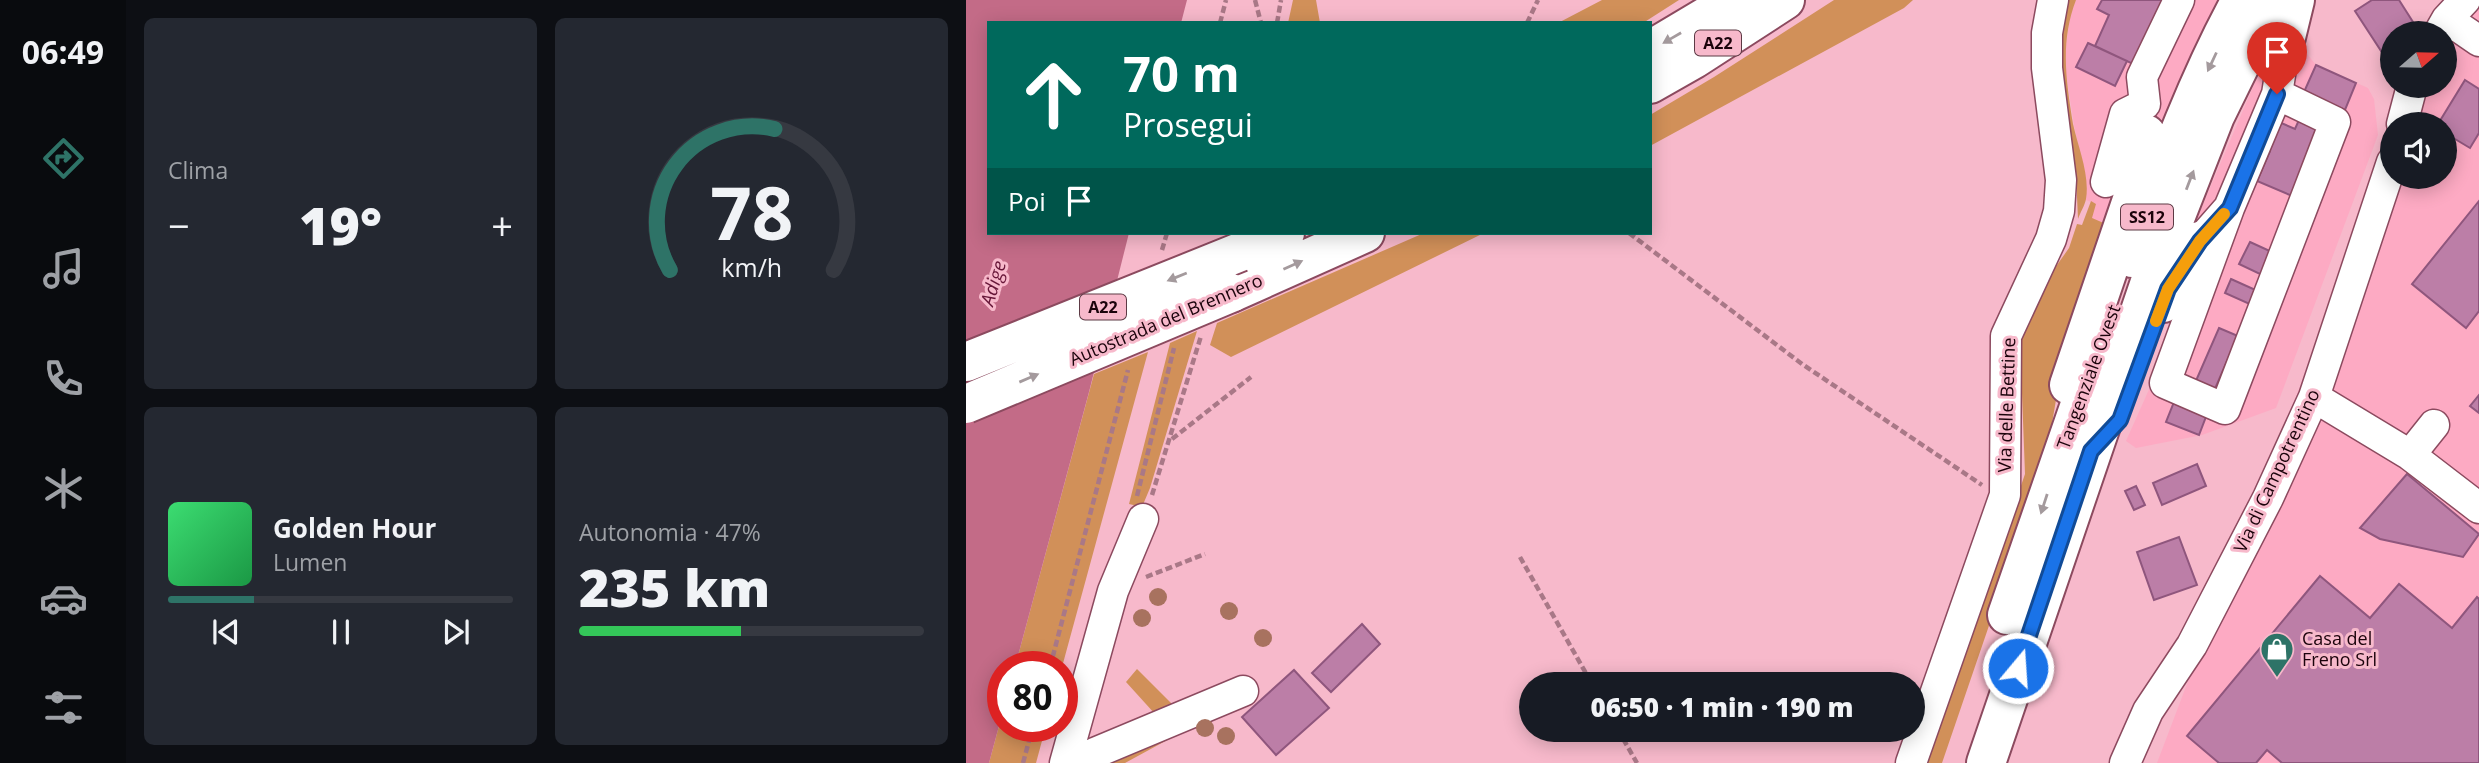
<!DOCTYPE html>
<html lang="it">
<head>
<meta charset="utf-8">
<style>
	:root { --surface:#171b24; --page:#242831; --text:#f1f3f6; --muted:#9ea1a6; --line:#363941; --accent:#2e7367 }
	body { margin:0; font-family:"Open Sans",sans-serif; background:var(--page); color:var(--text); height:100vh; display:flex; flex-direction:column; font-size:26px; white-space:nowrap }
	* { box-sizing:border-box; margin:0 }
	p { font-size:23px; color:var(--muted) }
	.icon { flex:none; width:38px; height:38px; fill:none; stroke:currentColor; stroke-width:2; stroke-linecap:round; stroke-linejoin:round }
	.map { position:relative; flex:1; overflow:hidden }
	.details { display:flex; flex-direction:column; gap:18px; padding:18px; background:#0d0f14; width:840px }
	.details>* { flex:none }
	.banner { position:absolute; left:21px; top:21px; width:665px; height:214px; border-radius:0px; box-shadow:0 4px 18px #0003; background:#00695c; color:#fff; overflow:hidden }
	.needle { width:46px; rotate:70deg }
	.controls { position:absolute; left:1414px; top:21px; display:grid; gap:14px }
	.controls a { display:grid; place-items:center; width:77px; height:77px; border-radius:50%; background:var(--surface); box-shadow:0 4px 18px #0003; font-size:35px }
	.speed { position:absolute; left:21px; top:651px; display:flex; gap:14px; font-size:35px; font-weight:700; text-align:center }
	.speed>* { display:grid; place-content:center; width:91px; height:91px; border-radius:50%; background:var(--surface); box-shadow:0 4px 18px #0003; line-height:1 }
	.speed .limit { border:10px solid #d22; background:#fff; color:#111 }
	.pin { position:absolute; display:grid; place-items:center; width:60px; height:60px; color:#fff; margin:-72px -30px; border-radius:50% 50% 50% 0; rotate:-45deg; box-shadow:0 0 7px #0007 }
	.pin .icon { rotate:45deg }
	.me { position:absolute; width:77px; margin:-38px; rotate:18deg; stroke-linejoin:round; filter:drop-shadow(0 0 5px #0008) }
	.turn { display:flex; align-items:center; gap:24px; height:147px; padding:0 21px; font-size:32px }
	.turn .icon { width:91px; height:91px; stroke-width:2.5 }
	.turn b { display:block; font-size:49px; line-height:60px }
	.then { display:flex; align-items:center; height:66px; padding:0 21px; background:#0003; gap:14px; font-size:26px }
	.big { font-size:52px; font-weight:800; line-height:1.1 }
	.details .tile { flex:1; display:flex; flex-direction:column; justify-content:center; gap:10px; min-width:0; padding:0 24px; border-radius:10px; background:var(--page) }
	.details .dial { align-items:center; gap:0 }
	.dial svg { height:182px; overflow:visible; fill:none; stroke:var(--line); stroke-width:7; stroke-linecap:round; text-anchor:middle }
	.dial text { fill:var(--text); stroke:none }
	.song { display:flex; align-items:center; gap:21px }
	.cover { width:84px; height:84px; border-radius:10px; background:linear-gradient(135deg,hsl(140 70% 55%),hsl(140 70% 35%)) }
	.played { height:7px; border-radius:4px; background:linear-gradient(90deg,var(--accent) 25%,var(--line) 25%) }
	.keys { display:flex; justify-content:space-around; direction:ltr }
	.heat { display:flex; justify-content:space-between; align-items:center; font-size:38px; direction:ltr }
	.charge { height:10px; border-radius:5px; background:linear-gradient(90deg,#34c759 47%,var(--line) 0) }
	.details .tiles { flex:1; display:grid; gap:18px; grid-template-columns:repeat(2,1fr) }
	.trip { position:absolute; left:553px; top:672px; width:406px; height:70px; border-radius:35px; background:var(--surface); box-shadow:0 4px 18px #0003; font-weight:800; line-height:70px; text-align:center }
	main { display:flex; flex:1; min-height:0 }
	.tab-bar { display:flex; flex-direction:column; width:126px; justify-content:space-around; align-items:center; background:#090b0e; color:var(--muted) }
	.tab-bar .icon { width:49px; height:49px }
	.tab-bar .current { color:var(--accent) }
	.tab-bar b { font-size:32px; color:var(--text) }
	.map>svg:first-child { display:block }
	.built { fill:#fdaac3 }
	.green { fill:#d19059 }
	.water { fill:#c36b87 }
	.building { fill:#bc7ea7; stroke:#8f567d; stroke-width:2 }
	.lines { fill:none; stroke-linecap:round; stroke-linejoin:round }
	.minor-casing { stroke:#8c4a5f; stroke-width:33 }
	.highway-casing { stroke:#8c4a5f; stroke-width:42 }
	.path { stroke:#a97887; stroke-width:4.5; stroke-dasharray:7 3.5; stroke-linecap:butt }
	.minor { stroke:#fff; stroke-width:30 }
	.highway { stroke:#fff; stroke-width:38 }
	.highway-bridge-casing { stroke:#8c4a5f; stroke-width:42; stroke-linecap:butt }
	.highway-bridge { stroke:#fff; stroke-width:38 }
	.tree { fill:#a8725f }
	.oneway { fill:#a49a9d }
	.route-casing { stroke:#114b97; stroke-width:18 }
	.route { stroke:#1a73e8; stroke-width:12 }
	.slow { stroke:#f59e0b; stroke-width:12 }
	.labels { text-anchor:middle; stroke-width:6; stroke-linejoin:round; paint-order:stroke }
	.shield { fill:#f7b9cb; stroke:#5d3a45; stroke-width:2 }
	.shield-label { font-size:16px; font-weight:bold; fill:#1b030b }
	.street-label { font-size:18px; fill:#1b030b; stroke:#f7b9cb }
	.poi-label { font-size:18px; fill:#1b030b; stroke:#f7b9cb; text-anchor:start }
	.water-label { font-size:19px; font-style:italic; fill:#671638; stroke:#f7b9cb }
</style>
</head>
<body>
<main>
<nav class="tab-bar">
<b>06:49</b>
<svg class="icon current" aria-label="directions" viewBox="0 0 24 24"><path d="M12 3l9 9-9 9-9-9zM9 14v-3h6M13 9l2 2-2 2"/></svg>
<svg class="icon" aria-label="music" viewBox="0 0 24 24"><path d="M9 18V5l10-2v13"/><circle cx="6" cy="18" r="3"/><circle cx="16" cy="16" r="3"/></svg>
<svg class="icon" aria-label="phone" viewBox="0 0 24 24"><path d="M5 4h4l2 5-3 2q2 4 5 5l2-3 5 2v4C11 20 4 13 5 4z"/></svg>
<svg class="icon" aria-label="climate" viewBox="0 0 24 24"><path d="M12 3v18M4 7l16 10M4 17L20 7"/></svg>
<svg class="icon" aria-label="car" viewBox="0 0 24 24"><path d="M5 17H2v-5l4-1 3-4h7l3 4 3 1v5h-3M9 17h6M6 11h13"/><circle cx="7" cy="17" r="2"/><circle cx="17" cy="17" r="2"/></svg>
<svg class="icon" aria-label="filters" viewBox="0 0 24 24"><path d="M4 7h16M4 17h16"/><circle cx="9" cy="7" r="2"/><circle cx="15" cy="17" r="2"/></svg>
</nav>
<section class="details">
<div class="tiles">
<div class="tile"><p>Clima</p>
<div class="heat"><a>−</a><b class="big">19°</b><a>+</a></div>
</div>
<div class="tile dial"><svg viewBox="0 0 100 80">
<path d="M14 69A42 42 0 1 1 86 69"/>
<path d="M14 69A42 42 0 0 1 60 7" stroke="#2e7367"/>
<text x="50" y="56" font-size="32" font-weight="700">78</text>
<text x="50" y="72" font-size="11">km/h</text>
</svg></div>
<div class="tile">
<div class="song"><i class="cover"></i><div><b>Golden Hour</b><p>Lumen</p></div></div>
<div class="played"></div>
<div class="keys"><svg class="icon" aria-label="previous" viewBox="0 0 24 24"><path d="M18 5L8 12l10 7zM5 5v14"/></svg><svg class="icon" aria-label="pause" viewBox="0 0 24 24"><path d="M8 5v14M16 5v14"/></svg><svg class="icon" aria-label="next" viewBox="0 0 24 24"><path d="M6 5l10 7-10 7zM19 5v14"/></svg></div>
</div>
<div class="tile"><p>Autonomia · 47%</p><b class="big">235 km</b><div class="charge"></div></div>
</div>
</section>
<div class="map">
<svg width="1513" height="763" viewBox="0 0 1513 763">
	<rect width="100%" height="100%" fill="#f7b9cb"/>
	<path class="built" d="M 1110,0 L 1257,0 L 1147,227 L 1125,218 L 1130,204 L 1120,200 L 1120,183 L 1108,125 L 1098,60 L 1104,15 Z
		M 1513,0 L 1513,763 L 1191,763 L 1426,144 L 1426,177 L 1479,177 L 1479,124 L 1434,124 L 1449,86 L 1479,86 L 1479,33 Z
		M 1310,33 L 1329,39 L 1350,65 L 1402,88 L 1408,99 L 1412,135 L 1310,408 L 1236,435 L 1170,448 L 1160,441 L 1239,264 L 1224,235 Z"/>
	<path class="green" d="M 327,0 L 350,0 L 354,23 L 322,23 Z
		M 636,0 L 713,0 L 677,23 L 592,23 Z
		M 868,0 L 947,0 L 938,8 L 684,146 L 684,115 L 748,77 Z
		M 1097,0 L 1110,0 C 1094,42 1100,80 1107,124 C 1112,147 1124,175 1120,199 C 1119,205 1114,213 1112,219 L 1110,175 L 1094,92 L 1091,33 Z
		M 1125,201 L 1130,204 L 1126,218 L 1147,227 L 1092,388 L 1080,459 L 976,763 L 960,763 L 1059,474 L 1054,340 L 1079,282 L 1103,248 L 1111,224 L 1116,225 Z
		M 458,233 L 518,233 L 265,357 L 244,345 L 251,323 Z
		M 231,331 L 184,488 L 176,507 L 163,504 L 204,343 Z
		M 182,352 L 96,667 L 49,667 L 128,374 Z
		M 171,669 L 207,705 L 189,714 L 160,682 Z
		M 37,711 L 37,726 L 80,726 L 70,763 L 23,763 Z
		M 238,720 L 159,763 L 128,763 Z"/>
	<path class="water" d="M 0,0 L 221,0 L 215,23 L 23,23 L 23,233 L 163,233 L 123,392 L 49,667 L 37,667 L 37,711 L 23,763 L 0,763 Z"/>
	<path class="building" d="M 1136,0 L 1198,0 L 1167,64 L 1129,46 L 1143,15 L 1131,9 Z
		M 1406,0 L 1433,0 L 1454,33 L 1426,33 L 1426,52 L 1419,57 L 1389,11 Z
		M 1122,43 L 1161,61 L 1149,86 L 1110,67 Z
		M 1350,65 L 1390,83 L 1379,110 L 1338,92 Z
		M 1499,80 L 1513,89 L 1513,133 L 1504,148 L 1479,133 L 1479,124 L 1472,124 Z
		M 1344,95 L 1379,110 L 1363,147 L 1345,204 L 1291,181 L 1304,151 L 1278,140 L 1290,112 L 1329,129 Z
		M 1513,201 L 1513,311 L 1500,328 L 1446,284 Z
		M 1284,242 L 1306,252 L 1296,275 L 1273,264 Z
		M 1265,279 L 1294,292 L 1288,306 L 1259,293 Z
		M 1253,328 L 1272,336 L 1248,391 L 1229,383 Z
		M 1513,395 L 1513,413 L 1504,406 Z
		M 1208,402 L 1241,414 L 1233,435 L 1200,422 Z
		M 1231,464 L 1240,486 L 1196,505 L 1187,483 Z
		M 1441,474 L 1513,534 L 1497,557 L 1414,539 L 1394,528 Z
		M 1170,486 L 1179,505 L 1168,510 L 1159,491 Z
		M 1213,537 L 1231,585 L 1188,600 L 1171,552 Z
		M 1354,576 L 1404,618 L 1433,584 L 1486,628 L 1511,597 L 1513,599 L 1513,763 L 1316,763 L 1301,750 L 1290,763 L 1253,763 L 1221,736 Z
		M 396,624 L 414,644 L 365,692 L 346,673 Z
		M 328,670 L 363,708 L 310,755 L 276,717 Z"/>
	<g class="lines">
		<defs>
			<path id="minor" d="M 1481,19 L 1513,41
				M 1473,33 L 1481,19 L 1499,0
				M 1311,94 L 1320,37
				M 1436,124 L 1446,86
				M 1140,182 L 1159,114 L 1179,104 L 1176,77 L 1213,0
				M 1234,241 L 1263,208 L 1311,94 L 1369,122 L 1259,409 L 1199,383 L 1263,208
				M 1348,397 L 1444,455 L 1513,508
				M 1444,455 L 1468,425
				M 99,763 L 147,591 L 177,519
				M 109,763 L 131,752 L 277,691
				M 945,763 L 1039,495 L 1040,336 L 1085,239 L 1093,211 L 1095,180 L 1081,68 L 1081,33 L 1087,0
				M 1159,763 L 1182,711 L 1226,645 L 1302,498 L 1348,397 L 1426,162"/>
			<path id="highway" d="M 1320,37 L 1329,0
				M 684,50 L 768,0
				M 684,84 L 728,59 L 819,0
				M 274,252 L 319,233
				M 1166,258 C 1198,171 1230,82 1275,0
				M 265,293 L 399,233
				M 1197,303 L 1202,289 L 1234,241
				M 1103,385 L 1174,176 L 1180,134
				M 1041,615 L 1129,361
				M 1020,763 L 1184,282 L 1249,116 L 1306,0"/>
		</defs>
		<use href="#minor" class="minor-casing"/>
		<use href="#highway" class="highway-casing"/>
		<path class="path" d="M 289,0 L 295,23
			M 254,23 L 260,0
			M 311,23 L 315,0
			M 561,23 L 572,0
			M 663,233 L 836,364 L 1016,485
			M 196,250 L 201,233
			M 206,439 L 285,377
			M 186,495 L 235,336
			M 171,496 L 208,348
			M 554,557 L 626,684
			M 180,577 L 239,554
			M 84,667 L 162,370
			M 652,730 L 671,763
			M 57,763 L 67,726"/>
		<use href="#minor" class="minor"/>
		<use href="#highway" class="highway"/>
		<defs>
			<path id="highway-bridge" d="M 0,362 L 274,252
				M 0,404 L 265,293"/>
		</defs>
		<use href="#highway-bridge" class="highway-bridge-casing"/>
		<use href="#highway-bridge" class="highway-bridge"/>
	</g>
	<g class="tree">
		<circle cx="192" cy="597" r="9"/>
		<circle cx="263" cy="611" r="9"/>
		<circle cx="176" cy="618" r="9"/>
		<circle cx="297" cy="638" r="9"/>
		<circle cx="239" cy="728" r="9"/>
		<circle cx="260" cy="736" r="9"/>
	</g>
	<defs><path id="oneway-solid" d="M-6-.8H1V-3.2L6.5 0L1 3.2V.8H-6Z" transform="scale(1.75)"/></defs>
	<g class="oneway">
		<use href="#oneway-solid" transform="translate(706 38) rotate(150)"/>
		<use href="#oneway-solid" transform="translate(1246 62) rotate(115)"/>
		<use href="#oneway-solid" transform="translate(1224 180) rotate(-69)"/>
		<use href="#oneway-solid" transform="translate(327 265) rotate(-24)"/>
		<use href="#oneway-solid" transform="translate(211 277) rotate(158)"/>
		<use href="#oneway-solid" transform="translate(63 378) rotate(-23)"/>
		<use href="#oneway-solid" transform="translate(1078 504) rotate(108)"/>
	</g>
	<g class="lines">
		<defs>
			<path id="route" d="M 1052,668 L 1125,451 L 1154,420 L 1202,289 L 1234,241 L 1264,208 L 1311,94"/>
		</defs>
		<use href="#route" class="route-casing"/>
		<use href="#route" class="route"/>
		<path class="slow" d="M 1190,321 L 1202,289 L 1234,241 L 1258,214"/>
	</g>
	<defs>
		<symbol id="shop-pin" viewBox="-11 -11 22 30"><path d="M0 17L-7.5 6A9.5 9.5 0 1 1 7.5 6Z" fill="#2e7367" stroke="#f7b9cb"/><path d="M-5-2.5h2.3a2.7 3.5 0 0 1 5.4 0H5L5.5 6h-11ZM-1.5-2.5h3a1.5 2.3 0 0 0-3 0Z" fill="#fff"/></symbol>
	</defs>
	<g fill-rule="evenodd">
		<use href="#shop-pin" x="1292" y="630" width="38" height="52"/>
	</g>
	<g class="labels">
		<g class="shield">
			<rect x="729" y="30.5" width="46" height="25" rx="5"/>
			<rect x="1155" y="204.5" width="52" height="25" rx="5"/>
			<rect x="114" y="294.5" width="46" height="25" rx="5"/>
		</g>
		<g class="shield-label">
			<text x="752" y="49">A22</text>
			<text x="1181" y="223">SS12</text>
			<text x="137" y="313">A22</text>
		</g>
		<g class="street-label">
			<text transform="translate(200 320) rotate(-23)" y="6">Autostrada del Brennero</text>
			<text transform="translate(1123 377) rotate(-70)" y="6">Tangenziale Ovest</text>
			<text transform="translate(1041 405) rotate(-88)" y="6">Via delle Bettine</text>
			<text transform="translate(1311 471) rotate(-65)" y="6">Via di Campotrentino</text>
		</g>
		<g class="poi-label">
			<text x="1336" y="645">Casa del<tspan x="1336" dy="21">Freno Srl</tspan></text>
		</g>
		<g class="water-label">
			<text transform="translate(27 283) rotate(-73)" y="7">Adige</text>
		</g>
	</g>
</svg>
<div class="controls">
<a><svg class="needle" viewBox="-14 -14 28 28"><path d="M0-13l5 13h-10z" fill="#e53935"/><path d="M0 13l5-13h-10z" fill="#9ea1a6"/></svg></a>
<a><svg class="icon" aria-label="sound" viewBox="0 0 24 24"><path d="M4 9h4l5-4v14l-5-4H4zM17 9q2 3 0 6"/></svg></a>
</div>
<div class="speed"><div class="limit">80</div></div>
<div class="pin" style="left:1311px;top:94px;background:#d93025"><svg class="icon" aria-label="arrive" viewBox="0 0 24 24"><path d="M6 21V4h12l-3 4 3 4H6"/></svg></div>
<svg class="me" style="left:1052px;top:668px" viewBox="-20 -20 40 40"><circle r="17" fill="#1a73e8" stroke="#fff" stroke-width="3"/><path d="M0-11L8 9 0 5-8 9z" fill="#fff"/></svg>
<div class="trip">06:50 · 1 min · 190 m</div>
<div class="banner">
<div class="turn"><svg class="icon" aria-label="ahead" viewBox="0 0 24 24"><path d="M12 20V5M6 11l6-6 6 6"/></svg><div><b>70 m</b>Prosegui</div></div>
<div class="then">Poi<svg class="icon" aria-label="arrive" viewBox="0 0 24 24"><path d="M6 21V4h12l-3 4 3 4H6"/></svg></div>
</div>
</div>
</main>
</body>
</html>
